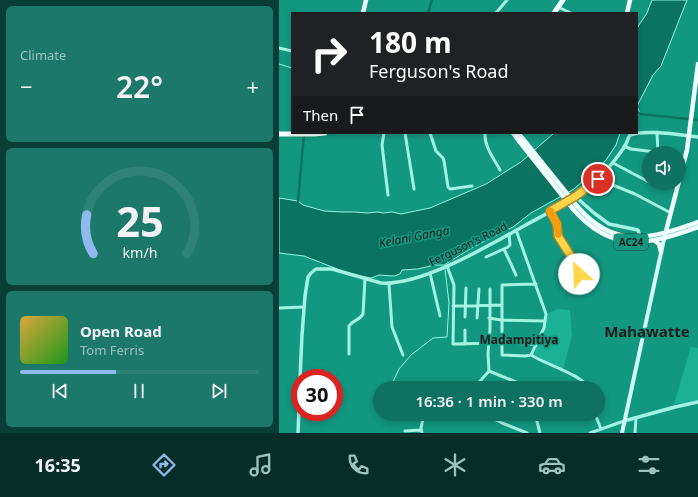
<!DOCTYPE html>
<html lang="en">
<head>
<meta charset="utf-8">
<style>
	:root { --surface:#0e7161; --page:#1c796a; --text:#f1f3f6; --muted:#9bc2bd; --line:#2e8376; --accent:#90b9f0 }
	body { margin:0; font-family:"Noto Sans",sans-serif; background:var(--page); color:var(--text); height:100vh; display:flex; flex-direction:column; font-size:15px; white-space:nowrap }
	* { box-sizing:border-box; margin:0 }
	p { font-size:13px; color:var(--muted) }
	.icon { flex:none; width:22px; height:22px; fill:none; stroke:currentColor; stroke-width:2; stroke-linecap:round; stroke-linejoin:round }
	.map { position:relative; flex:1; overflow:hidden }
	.panel { display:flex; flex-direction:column; gap:6px; padding:6px; background:#083e35; width:279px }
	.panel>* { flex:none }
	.banner { position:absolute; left:12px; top:12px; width:347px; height:122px; border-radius:0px; box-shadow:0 2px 6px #0003; background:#202124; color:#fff; overflow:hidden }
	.buttons { position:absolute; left:363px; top:146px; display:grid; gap:8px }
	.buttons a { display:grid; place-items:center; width:44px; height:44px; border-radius:50%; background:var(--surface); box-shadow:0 2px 6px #0003; font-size:20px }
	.speed { position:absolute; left:12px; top:369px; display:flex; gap:8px; font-size:20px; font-weight:700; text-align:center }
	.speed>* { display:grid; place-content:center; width:52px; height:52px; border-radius:50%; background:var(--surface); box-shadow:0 2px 6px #0003; line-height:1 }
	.speed .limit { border:6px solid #d22; background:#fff; color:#111 }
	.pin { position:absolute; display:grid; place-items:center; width:34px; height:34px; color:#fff; margin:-17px; border:2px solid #fff; border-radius:50%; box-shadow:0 1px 4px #0007 }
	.me { position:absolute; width:44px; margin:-22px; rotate:335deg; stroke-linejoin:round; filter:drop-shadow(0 0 3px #0008) }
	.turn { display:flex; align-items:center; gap:14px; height:84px; padding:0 12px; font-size:18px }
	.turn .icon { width:52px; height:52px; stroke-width:2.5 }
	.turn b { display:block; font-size:28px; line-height:34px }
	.then { display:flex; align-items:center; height:38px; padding:0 12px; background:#0003; gap:8px; font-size:15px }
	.big { font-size:30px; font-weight:600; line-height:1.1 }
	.panel .card { flex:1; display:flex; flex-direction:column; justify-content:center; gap:6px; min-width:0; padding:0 14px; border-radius:6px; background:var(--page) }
	.panel .dial { align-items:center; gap:0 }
	.dial svg { height:104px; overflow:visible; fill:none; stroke:var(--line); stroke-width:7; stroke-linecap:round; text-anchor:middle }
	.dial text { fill:var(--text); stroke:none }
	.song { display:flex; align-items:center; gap:12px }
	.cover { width:48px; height:48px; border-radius:6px; background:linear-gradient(135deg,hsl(40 70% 55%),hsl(120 70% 35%)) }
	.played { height:4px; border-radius:2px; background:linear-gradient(90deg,var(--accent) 40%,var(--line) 40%) }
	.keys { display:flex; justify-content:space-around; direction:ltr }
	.heat { display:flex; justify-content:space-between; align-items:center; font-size:22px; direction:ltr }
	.trip { position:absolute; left:94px; top:381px; width:232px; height:40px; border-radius:20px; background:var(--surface); box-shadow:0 2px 6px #0003; font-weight:600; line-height:40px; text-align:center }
	.tabs { display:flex; height:64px; justify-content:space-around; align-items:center; background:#062d27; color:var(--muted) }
	.tabs .icon { width:28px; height:28px }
	.tabs .on { color:var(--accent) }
	.tabs b { font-size:18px; color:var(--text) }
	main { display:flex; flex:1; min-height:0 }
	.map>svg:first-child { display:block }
	.green { fill:#1ab196 }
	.water { fill:#0b7362; stroke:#95f6e3 }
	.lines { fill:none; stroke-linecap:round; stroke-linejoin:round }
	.stream { stroke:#95f6e3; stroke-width:1 }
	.canal { stroke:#0b7362; stroke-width:2.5 }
	.minor { stroke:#a3f3e4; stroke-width:3 }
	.tertiary { stroke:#a3f3e4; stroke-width:3.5 }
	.secondary { stroke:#d2fdf6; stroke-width:4 }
	.primary { stroke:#effffd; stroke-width:4.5 }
	.trunk { stroke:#f7fffe; stroke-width:5 }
	.primary-bridge { stroke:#effffd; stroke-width:4.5 }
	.route-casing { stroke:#a68a30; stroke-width:10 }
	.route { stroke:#ffd54a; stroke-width:7 }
	.slow { stroke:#f59e0b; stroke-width:7 }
	.labels { text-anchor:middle; stroke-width:3; stroke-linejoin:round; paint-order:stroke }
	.shield { fill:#129781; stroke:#1a423b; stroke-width:1 }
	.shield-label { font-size:10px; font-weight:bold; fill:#1d1d1d }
	.street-label { font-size:11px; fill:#1d1d1d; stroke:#129781 }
	.water-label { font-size:12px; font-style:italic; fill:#191d1c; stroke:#129781 }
	.neighbourhood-label { font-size:12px; font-weight:bold; fill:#1d1d1d; stroke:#129781 }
	.district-label { font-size:15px; font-weight:bold; fill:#1d1d1d; stroke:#129781 }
</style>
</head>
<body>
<main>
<section class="panel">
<div class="card"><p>Climate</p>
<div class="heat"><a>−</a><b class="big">22°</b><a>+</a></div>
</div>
<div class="card dial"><svg viewBox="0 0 100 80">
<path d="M14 69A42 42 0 1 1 86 69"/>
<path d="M14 69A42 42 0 0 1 9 39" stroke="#90b9f0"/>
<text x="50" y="56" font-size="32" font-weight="700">25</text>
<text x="50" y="72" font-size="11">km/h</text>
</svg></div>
<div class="card">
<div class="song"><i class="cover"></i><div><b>Open Road</b><p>Tom Ferris</p></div></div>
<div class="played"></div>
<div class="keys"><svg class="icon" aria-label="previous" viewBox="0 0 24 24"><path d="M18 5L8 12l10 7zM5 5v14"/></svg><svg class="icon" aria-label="pause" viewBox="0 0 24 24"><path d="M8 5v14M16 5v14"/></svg><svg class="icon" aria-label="next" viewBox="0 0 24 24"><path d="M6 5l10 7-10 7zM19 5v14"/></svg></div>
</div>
</section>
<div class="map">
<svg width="419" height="433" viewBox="0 0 419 433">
	<rect width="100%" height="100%" fill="#129781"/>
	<path class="green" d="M 279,309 L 291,310 L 293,336 L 284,369 L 255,355 L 269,313 Z
		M 412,347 L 419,348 L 419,401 L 395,404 Z"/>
	<path class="water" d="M 373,0 L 408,0 L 382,66 L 374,75 L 358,106 L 361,114 L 358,115 L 358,28 L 368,13 Z
		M 275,133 L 341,133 L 337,145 L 327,160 L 295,189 L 252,213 L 234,227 L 196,246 L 165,265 L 155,265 L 139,269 L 123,270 L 121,274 L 115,276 L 100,275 L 92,278 L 71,274 L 25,256 L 0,253 L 0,198 L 19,201 L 24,205 L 45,211 L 63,212 L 76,212 L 88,213 L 99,212 L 104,213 L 113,212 L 122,214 L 151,208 L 207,184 L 242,162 Z"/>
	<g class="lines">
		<path class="stream" d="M 0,64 L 13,68
			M 111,388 L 120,369 L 132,355 L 154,338 L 168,337 L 170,303 L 166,269
			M 100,412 L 101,409"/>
		<path class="canal" d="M 149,13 L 153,0
			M 358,112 L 361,114 L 419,120
			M 19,201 L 25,134"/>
		<path class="minor" d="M 279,7 L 292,13
			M 217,13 L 228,0
			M 0,48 L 13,51
			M 105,133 L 103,145 L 109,195
			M 126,133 L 135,189
			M 151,133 L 157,151 L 164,158 L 165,161 L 169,187 L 171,189 L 193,186
			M 206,133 C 205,146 215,159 221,170
			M 378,133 L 379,153
			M 345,146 L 352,149 L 385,153
			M 334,163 L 370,182
			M 319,179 L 356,194 L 392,213
			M 271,211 L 278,224 L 279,236 L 297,264 L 300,274 L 316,268
			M 237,230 L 267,314 L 265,328 L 252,355 C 266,364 303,375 310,388
			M 225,249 L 237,275
			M 207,257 L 229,247 L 231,245 L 230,234
			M 168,266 L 175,285 L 174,344 L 223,343 L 252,344 L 257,345
			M 151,273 L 161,316
			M 110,284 L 113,327 L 124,355
			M 174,306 L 222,305
			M 0,308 L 25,307
			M 186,317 L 187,288
			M 198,318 L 200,289
			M 210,318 L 222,320 L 266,321
			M 186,330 L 186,344
			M 223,332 L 223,285 L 257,284
			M 223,343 L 223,355 L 246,356 L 252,355
			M 70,354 L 70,326 C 74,320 81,320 84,314 L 86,279
			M 210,371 L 242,384 L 255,388
			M 195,388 L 210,371 L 209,354 L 211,329 L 211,289
			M 55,392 L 58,382
			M 205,414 L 223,423 L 248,433
			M 256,414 L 261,433
			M 316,414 L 322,429
			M 126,431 L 142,430
			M 143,433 L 142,428 L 145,414
			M 311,433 L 345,421
			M 356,433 L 357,418"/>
		<path class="tertiary" d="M 297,197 L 315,213 L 330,224 L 359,230 L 361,237
			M 21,378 L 23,335 L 26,296 L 29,277 L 32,273 L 37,269 L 53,269 L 102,283 C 142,286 209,246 245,226 C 270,212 297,199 319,179 C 329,169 338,158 346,146 C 348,142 349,138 351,135 C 367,129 401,135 419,137
			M 345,421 L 396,407 L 419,402
			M 19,433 L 21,384"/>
		<path class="secondary" d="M 343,433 L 385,239"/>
		<path class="primary" d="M 84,13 L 87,0
			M 348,13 L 351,0
			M 234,133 L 240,141
			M 239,133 L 244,139
			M 298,206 C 335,250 371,239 419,222
			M 294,209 C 333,254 369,245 419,227
			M 385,239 L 408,150 L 419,64
			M 376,241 L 380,244 L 382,252"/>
		<path class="trunk" d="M 275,13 L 284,0
			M 0,134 L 35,134 L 46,133"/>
		<path class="primary-bridge" d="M 244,139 L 298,206
			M 240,141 L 294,209"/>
	</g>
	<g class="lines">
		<defs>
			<path id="route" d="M 300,274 L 297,264 L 279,236 L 278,224 L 271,211 L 297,196 L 319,179"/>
		</defs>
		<use href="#route" class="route-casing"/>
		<use href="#route" class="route"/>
		<path class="slow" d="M 272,211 L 271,211 L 278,224 L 279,234"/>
	</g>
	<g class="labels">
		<rect class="shield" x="335" y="234" width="34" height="16" rx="3"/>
		<g class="shield-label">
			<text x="352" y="246">AC24</text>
		</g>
		<g class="street-label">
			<text transform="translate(189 244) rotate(-26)" y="4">Ferguson's Road</text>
		</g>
		<g class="water-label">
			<text transform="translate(135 237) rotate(-11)" y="4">Kelani Ganga</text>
		</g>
		<g class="neighbourhood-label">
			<text x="240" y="344">Madampitiya</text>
		</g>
		<g class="district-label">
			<text x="368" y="337">Mahawatte</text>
		</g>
	</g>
</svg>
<div class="buttons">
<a><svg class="icon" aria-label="sound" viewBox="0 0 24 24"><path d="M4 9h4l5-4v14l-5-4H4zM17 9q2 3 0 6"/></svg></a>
</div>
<div class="speed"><div class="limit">30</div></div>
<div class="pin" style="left:319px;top:179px;background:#d93025"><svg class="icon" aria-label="arrive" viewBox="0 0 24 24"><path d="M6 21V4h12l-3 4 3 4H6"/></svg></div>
<svg class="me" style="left:300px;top:274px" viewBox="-20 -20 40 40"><circle r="19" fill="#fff"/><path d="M0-13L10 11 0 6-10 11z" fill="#ffd54a"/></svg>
<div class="trip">16:36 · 1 min · 330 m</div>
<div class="banner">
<div class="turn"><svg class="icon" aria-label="right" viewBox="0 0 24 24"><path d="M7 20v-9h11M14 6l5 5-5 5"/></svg><div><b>180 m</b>Ferguson's Road</div></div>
<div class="then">Then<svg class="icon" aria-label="arrive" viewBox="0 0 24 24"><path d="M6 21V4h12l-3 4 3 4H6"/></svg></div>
</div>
</div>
</main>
<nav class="tabs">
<b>16:35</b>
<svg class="icon on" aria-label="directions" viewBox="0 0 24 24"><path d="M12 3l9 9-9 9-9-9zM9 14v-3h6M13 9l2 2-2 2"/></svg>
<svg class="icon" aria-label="music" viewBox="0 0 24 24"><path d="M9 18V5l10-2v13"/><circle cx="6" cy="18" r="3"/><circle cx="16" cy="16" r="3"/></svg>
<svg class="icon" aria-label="phone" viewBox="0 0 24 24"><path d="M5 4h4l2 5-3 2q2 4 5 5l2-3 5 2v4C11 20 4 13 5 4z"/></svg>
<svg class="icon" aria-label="climate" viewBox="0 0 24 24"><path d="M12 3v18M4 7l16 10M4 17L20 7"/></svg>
<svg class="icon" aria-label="car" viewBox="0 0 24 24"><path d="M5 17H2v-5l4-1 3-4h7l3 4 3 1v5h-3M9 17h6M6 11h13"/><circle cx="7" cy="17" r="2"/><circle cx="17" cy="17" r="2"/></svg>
<svg class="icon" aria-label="filters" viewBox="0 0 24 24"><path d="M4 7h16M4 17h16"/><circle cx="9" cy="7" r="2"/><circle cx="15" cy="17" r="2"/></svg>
</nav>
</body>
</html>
